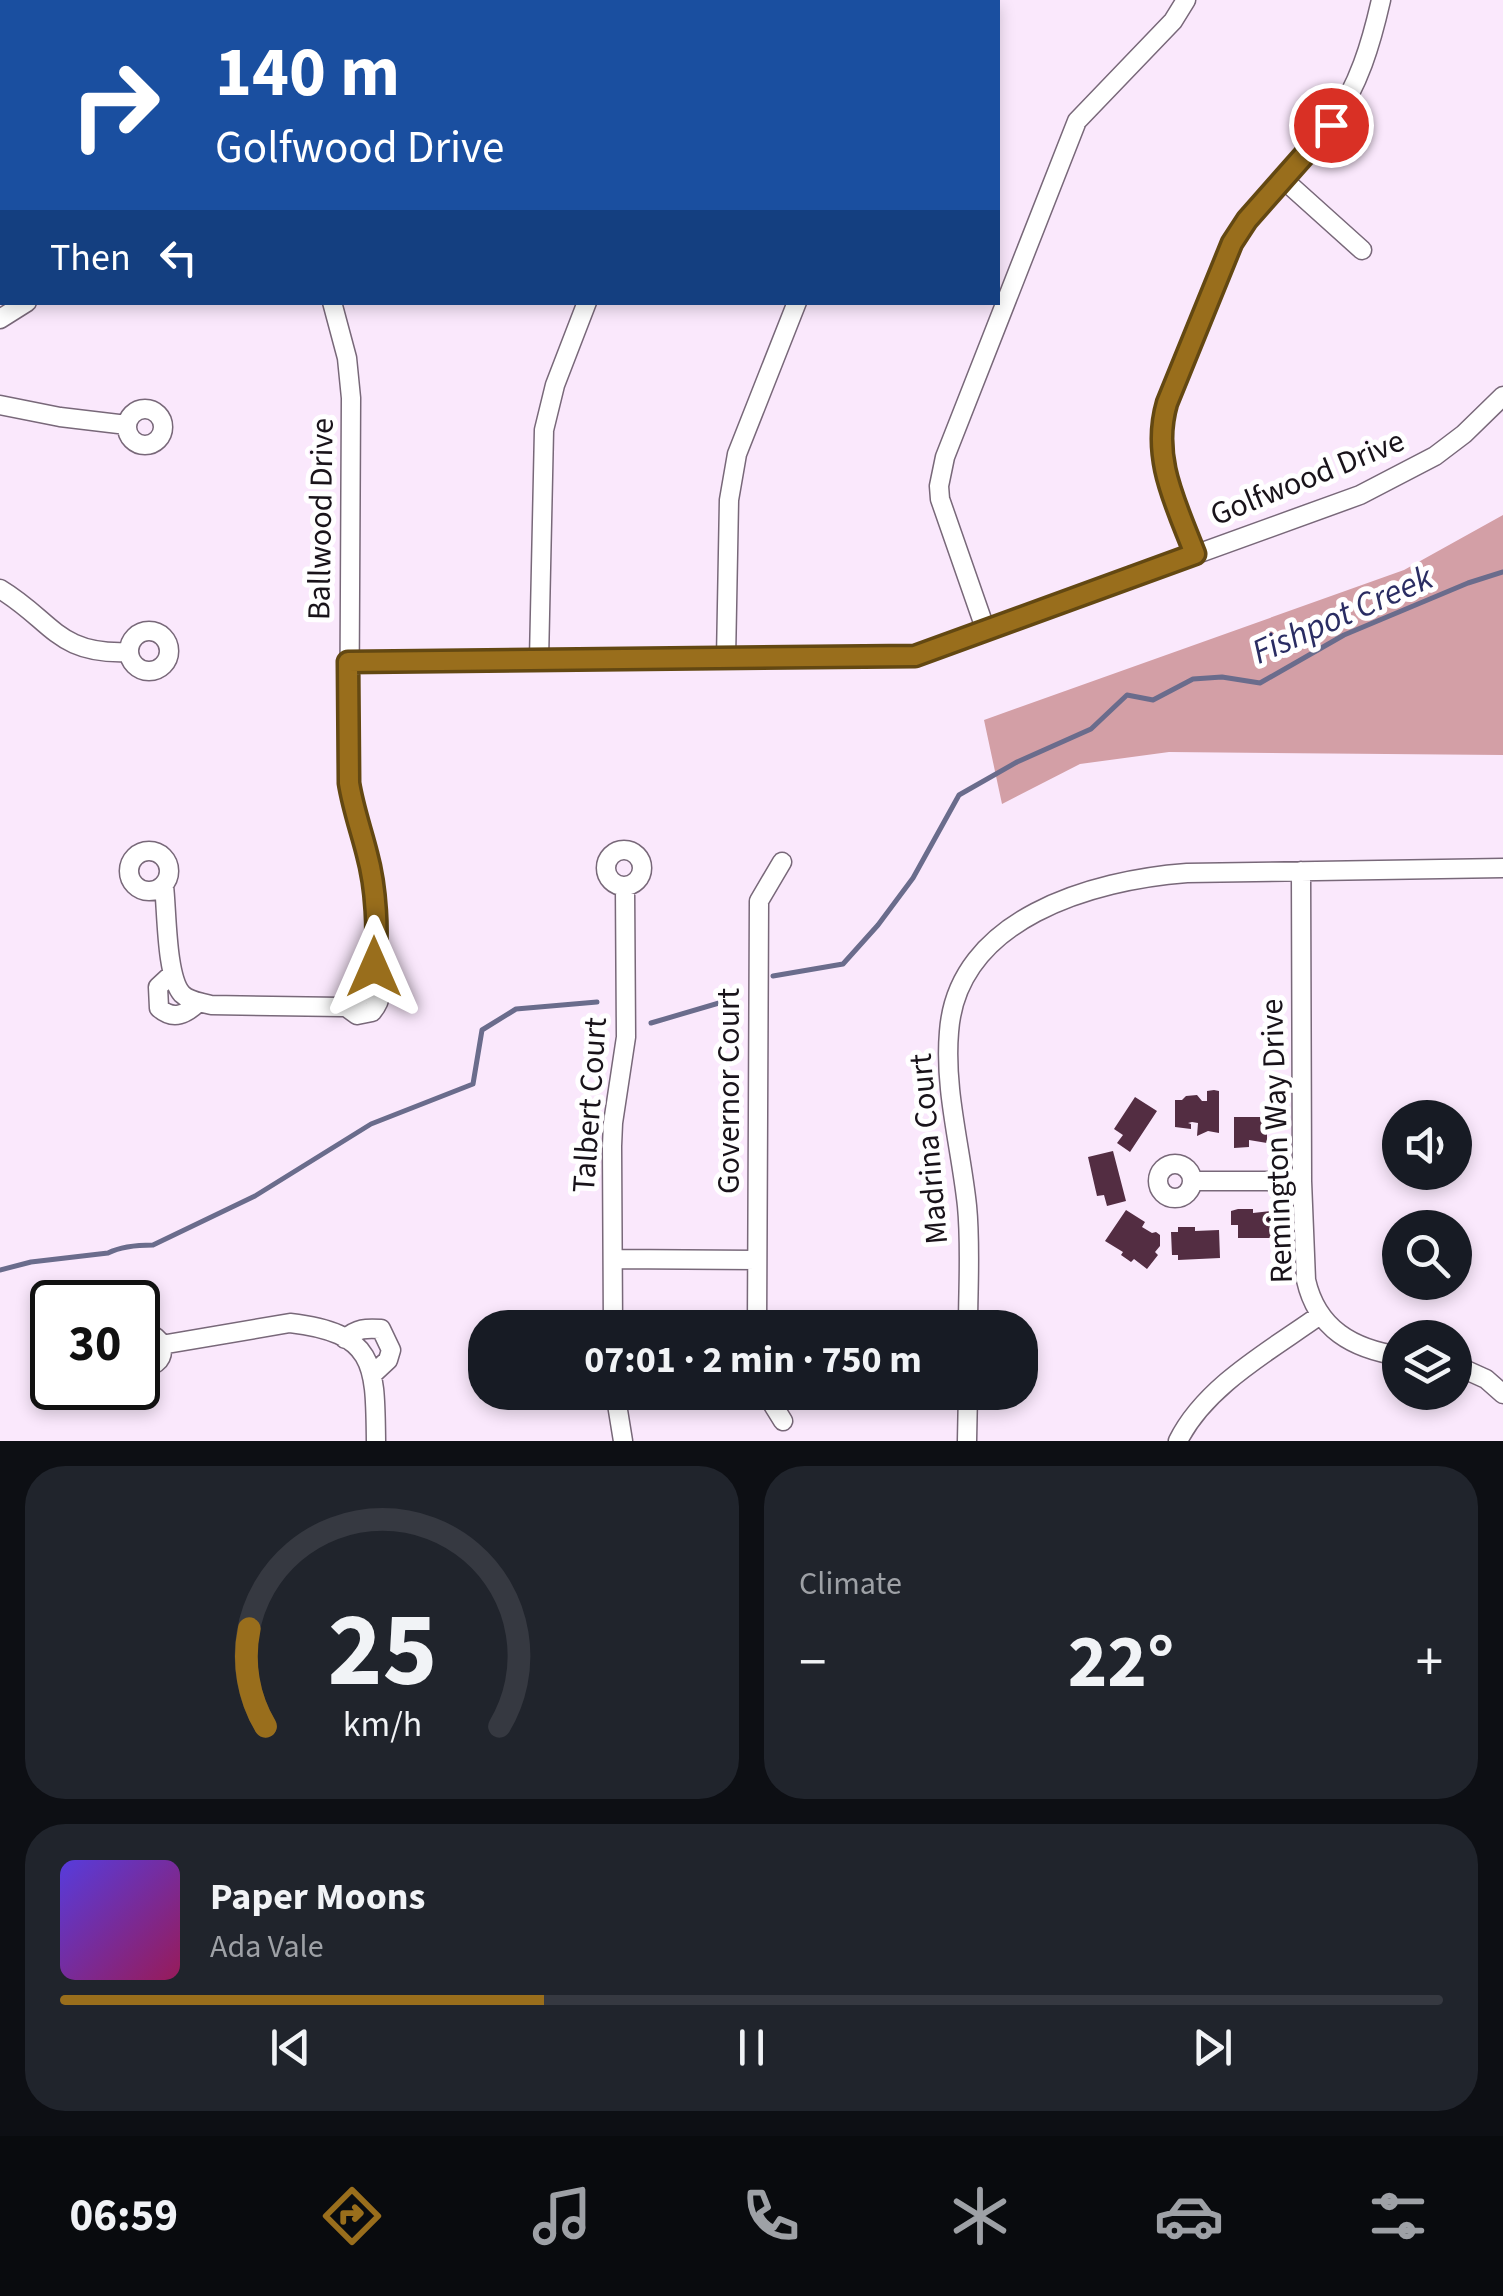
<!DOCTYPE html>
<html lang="en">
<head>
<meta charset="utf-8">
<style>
	:root { --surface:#171b24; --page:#20242c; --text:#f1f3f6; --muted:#9ea1a6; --line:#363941; --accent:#996e1c }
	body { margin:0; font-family:"Source Sans 3",sans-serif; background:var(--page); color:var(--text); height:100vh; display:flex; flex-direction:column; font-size:38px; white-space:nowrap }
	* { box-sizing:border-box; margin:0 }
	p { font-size:32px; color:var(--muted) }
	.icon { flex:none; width:55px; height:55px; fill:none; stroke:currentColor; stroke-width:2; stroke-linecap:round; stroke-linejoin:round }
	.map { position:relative; height:1441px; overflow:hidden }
	.details { display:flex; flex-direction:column; gap:25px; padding:25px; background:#0d0f14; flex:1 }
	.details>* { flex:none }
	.top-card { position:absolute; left:0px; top:0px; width:1000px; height:305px; box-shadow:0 5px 15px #0003; background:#1a4fa0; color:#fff; overflow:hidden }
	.buttons { position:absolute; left:1382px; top:1100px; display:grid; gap:20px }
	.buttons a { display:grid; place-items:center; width:90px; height:90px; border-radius:50%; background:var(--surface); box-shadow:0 5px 15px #0003; font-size:50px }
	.speed { position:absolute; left:30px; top:1280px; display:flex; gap:20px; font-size:50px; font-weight:700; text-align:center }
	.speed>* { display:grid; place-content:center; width:130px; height:130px; border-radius:50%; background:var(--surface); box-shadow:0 5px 15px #0003; line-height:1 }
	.speed .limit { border:5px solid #111; border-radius:15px; background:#fff; color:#111 }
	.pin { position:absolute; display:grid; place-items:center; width:85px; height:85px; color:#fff; margin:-42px; border:5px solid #fff; border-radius:50%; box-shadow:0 2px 10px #0007 }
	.me { position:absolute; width:110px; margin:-55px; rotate:0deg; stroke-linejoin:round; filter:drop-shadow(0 0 8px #0008) }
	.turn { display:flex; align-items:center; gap:35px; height:210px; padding:0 50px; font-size:45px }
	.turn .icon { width:130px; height:130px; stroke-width:2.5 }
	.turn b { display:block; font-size:70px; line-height:85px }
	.then { display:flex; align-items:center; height:95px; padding:0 50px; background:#0003; gap:20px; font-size:38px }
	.big { font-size:75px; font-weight:700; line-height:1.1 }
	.details .card { flex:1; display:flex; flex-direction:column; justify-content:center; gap:15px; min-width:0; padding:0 35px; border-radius:40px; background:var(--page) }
	.details .dial { align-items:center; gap:0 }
	.dial svg { height:260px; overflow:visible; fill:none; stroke:var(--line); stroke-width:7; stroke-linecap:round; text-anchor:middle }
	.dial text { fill:var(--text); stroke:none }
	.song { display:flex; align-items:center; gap:30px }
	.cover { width:120px; height:120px; border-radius:15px; background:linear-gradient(135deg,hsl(250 70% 55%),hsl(330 70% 35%)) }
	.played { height:10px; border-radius:5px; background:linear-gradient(90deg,var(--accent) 35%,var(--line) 35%) }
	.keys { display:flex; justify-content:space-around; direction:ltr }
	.heat { display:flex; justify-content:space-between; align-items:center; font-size:55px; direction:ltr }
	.details .tiles { flex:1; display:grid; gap:25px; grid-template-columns:1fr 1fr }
	.card:last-child { grid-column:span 2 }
	.trip { position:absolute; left:468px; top:1310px; width:570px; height:100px; border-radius:40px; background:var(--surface); box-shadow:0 5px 15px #0003; font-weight:700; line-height:100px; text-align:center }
	.dock { display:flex; height:160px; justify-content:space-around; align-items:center; background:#090b0e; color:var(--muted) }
	.dock .icon { width:70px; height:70px }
	.dock .on { color:var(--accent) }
	.dock b { font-size:45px; color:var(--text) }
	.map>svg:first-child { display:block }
	.forest { fill:#d39fa6 }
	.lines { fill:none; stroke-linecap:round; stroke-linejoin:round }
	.stream { stroke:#6a6c8c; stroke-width:5 }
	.building { fill:#532d42 }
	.street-casing { stroke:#786879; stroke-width:21 }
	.street { stroke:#fff; stroke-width:18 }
	.route-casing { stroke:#634812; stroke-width:25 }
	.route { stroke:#996e1c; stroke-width:18 }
	.labels { text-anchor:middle; stroke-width:10; stroke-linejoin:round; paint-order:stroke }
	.street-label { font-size:32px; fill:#19131a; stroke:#fff }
	.water-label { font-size:35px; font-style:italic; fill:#2a2d63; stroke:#fff }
</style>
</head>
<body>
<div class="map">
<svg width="1503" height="1441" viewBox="0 0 1503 1441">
	<rect width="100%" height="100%" fill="#fae8fc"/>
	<path class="forest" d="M 1503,515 L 1503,755 L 1169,752 L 1080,764 L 1002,804 L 984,720 L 1404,570 Z"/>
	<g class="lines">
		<path class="stream" d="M 319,2 L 321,0
			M 0,263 L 2,262
			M 773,976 L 843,964 L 878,925 L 913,878 L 959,795 L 1017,762 L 1091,729 L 1127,695 L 1153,700 L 1193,679 L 1222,677 L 1260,683 L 1344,635 L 1468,583 L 1503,572
			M 651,1023 L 736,998
			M 0,1270 L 31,1262 L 108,1253 C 122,1246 137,1245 153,1245 L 255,1196 L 371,1124 L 473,1084 L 482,1030 L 516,1009 L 597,1002"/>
	</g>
	<path class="building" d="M 1214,1090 L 1219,1091 L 1219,1133 L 1208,1131 L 1197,1136 L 1198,1123 L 1192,1122 L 1188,1123 L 1191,1124 L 1191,1129 L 1175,1127 L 1175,1100 L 1182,1100 L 1186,1096 L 1197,1095 L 1202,1101 L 1207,1101 L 1207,1091 Z
		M 1135,1097 L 1157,1111 L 1130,1152 L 1117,1143 L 1123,1135 L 1114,1129 Z
		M 1234,1117 L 1267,1117 L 1267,1143 L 1249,1140 L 1249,1147 L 1234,1148 Z
		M 1113,1151 L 1126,1201 L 1107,1206 L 1104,1195 L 1097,1196 L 1088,1157 Z
		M 1238,1209 L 1253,1209 L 1253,1213 L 1271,1211 L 1271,1238 L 1238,1238 L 1238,1225 L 1231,1225 L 1231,1211 Z
		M 1126,1210 L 1145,1222 L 1142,1227 L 1152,1233 L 1156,1232 L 1160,1235 L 1160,1246 L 1155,1252 L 1158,1255 L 1147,1269 L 1134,1259 L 1131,1262 L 1121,1255 L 1123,1252 L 1105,1241 Z
		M 1178,1227 L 1195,1227 L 1195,1231 L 1219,1230 L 1220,1258 L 1178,1260 L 1178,1255 L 1172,1255 L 1171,1232 L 1178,1232 Z"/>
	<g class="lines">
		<defs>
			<path id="street" d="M 151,2 L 151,0
				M 499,2 L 500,0
				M 705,2 L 706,0
				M 924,2 L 926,0
				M 0,165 L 2,164
				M 1283,179 L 1362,250
				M 0,319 L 27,302
				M 0,405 L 60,417 L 127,425
				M127 427a18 18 0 1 1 36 0a18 18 0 1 1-36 0Z
				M 1195,554 C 1176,505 1151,456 1167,403 L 1232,243 C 1260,198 1302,166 1332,123 C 1359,85 1371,44 1381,0
				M 0,589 C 53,621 57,655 128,652
				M 986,631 L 940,499 L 939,486 L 945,457 L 1077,121 L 1173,21 L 1186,0
				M129 651a20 20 0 1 1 40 0a20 20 0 1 1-40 0Z
				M 726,659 L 729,500 L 737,454 L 797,302
				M 539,660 L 544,430 L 555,385 L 587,302
				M 348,662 L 915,656 L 1360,495 L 1435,456 L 1464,434 L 1503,396
				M606 868a18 18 0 1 1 36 0a18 18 0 1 1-36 0Z
				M129 871a20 20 0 1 1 40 0a20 20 0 1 1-40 0Z
				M 1301,871 L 1302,1181 L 1306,1280 C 1317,1329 1353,1349 1400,1356
				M 164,886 C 167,911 166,977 182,994 C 190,1002 201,1002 211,1005 L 342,1007 C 391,999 376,895 368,859 C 363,834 353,809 349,783 L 351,398 L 347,358 L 332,302
				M 172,974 L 158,987 L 159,1008 C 174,1021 186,1014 199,1002
				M 346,1007 L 357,1015 L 372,1012 C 382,1000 384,987 372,976
				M1158 1181a17 17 0 1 1 34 0a17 17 0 1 1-34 0Z
				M 1192,1181 L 1302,1181
				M 613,1259 L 757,1260
				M 613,1328 L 612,1146 L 613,1123 L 626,1037 L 625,887
				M 757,1328 L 759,901 L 782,862
				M 968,1328 C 968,1287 971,1246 967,1206 C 961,1148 944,1090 949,1032 C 957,918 1093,880 1187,873 L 1503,868
				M 138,1334 C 170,1329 170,1372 138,1366
				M 345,1339 C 357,1328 366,1328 381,1329 L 391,1350 L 388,1360 L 373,1374
				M 161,1345 L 290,1323 C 377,1333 375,1366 376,1441
				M 1455,1365 L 1486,1379 L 1503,1394
				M 615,1392 L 623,1441
				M 765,1392 L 783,1421
				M 967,1441 L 968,1392
				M 1178,1441 C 1205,1386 1271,1350 1320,1315"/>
		</defs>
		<use href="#street" class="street-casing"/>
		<use href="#street" class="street"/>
	</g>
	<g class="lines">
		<defs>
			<path id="route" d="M 374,967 C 379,934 376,887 367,854 C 361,830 353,808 349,783 L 348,662 L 915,656 L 1195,554 C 1176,504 1151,458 1167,403 L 1232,243 L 1247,220 L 1331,125"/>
		</defs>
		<use href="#route" class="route-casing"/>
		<use href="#route" class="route"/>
	</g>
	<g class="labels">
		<g class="street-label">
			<text transform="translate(1307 477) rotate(-22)" y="11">Golfwood Drive</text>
			<text transform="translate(320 519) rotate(-89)" y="11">Ballwood Drive</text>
			<text transform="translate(728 1091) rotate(-90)" y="11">Governor Court</text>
			<text transform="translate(589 1105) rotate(-86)" y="11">Talbert Court</text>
			<text transform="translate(1276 1141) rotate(-92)" y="11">Remington Way Drive</text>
			<text transform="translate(928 1149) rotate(-95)" y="11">Madrina Court</text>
		</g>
		<g class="water-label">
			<text transform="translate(1342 614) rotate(-24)" y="12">Fishpot Creek</text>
		</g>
	</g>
</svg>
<div class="buttons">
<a><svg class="icon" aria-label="sound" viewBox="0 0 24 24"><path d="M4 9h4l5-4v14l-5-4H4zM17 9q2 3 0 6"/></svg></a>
<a><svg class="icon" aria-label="search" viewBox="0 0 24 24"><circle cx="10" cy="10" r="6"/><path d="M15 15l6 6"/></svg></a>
<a><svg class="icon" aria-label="layers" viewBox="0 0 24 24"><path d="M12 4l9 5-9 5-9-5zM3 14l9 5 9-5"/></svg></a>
</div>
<div class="speed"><div class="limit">30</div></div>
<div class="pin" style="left:1331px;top:125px;background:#d93025"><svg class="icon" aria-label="arrive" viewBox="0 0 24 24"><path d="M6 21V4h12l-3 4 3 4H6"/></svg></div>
<svg class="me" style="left:374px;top:967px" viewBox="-20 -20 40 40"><path d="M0-17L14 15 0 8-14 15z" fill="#996e1c" stroke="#fff" stroke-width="4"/></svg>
<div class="trip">07:01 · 2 min · 750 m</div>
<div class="top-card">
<div class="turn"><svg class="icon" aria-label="right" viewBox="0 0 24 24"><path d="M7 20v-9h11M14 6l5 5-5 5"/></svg><div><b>140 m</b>Golfwood Drive</div></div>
<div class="then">Then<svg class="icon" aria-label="left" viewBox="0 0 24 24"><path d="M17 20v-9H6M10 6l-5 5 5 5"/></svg></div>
</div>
</div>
<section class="details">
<div class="tiles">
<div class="card dial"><svg viewBox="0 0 100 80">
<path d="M14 69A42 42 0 1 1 86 69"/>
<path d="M14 69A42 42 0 0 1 9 39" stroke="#996e1c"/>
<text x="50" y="56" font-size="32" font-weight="700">25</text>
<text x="50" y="72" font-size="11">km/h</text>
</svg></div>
<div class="card"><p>Climate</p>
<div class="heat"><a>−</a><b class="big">22°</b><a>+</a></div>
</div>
<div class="card">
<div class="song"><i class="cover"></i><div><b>Paper Moons</b><p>Ada Vale</p></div></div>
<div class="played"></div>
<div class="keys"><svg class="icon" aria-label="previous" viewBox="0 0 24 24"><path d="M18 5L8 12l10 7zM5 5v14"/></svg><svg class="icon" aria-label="pause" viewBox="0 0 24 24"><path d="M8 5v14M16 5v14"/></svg><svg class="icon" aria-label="next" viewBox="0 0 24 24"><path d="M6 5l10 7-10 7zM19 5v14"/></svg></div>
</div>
</div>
</section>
<nav class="dock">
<b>06:59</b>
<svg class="icon on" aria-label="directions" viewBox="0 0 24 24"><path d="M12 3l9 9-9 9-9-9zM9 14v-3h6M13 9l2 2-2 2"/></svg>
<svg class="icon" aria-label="music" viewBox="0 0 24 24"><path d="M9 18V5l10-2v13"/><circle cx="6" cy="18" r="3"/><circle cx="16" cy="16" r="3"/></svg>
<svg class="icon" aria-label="phone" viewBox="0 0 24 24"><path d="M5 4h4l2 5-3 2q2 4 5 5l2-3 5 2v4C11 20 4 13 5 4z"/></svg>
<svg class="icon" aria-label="climate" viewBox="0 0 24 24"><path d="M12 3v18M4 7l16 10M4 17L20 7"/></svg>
<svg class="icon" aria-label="car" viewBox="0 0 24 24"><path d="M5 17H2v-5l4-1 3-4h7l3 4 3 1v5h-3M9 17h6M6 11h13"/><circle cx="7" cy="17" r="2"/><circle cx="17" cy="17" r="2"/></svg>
<svg class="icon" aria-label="filters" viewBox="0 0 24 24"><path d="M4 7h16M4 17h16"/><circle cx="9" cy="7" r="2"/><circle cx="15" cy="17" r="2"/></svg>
</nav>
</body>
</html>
